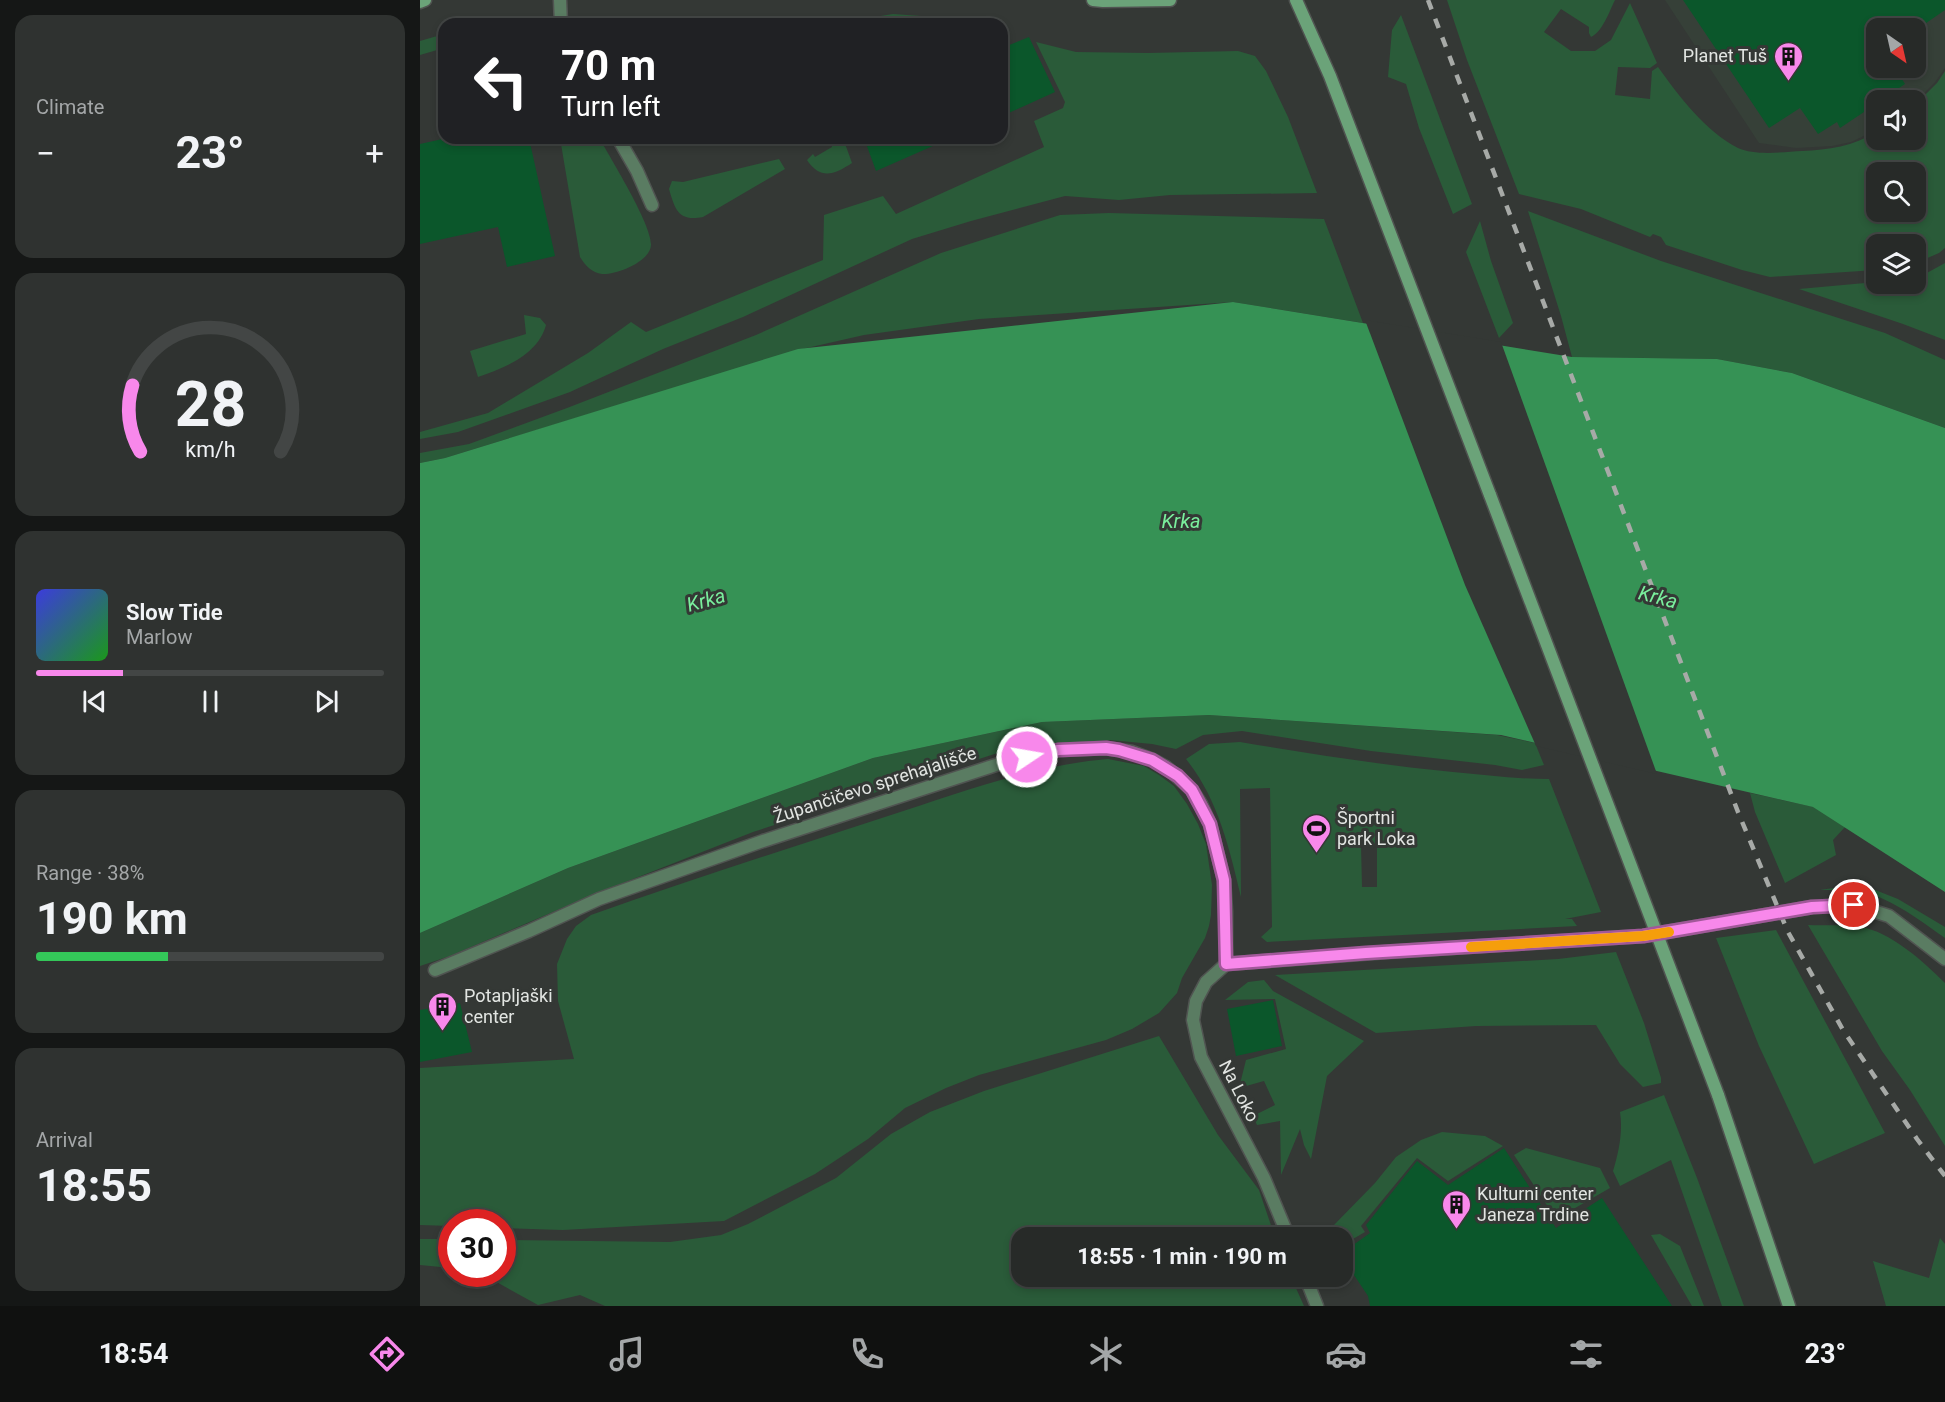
<!DOCTYPE html>
<html lang="en">
<head>
<meta charset="utf-8">
<style>
	:root { --surface:#272a28; --page:#2f3230; --text:#f1f3f6; --muted:#a4a7a8; --line:#434645; --accent:#f888eb }
	body { margin:0; font-family:Roboto,sans-serif; background:var(--page); color:var(--text); height:100vh; display:flex; flex-direction:column; font-size:22px; white-space:nowrap }
	* { box-sizing:border-box; margin:0 }
	p { font-size:20px; color:var(--muted) }
	.icon { flex:none; width:33px; height:33px; fill:none; stroke:currentColor; stroke-width:2; stroke-linecap:round; stroke-linejoin:round }
	.map { position:relative; flex:1; overflow:hidden }
	.details { display:flex; flex-direction:column; gap:15px; padding:15px; background:#151716; width:420px }
	.details>* { flex:none }
	.guide { position:absolute; left:18px; top:18px; width:570px; height:126px; border-radius:18px; box-shadow:0 3px 9px #0003,0 0 0 2px var(--line); background:#202124; color:#fff; overflow:hidden }
	.needle { width:39px; rotate:146deg }
	.controls { position:absolute; left:1446px; top:18px; display:grid; gap:12px }
	.controls a { display:grid; place-items:center; width:60px; height:60px; border-radius:12px; background:var(--surface); box-shadow:0 3px 9px #0003,0 0 0 2px var(--line); font-size:30px }
	.speed { position:absolute; left:18px; top:1209px; display:flex; gap:12px; font-size:30px; font-weight:700; text-align:center }
	.speed>* { display:grid; place-content:center; width:78px; height:78px; border-radius:50%; background:var(--surface); box-shadow:0 3px 9px #0003,0 0 0 2px var(--line); line-height:1 }
	.speed .limit { border:9px solid #d22; background:#fff; color:#111 }
	.pin { position:absolute; display:grid; place-items:center; width:51px; height:51px; color:#fff; margin:-26px; border:3px solid #fff; border-radius:50%; box-shadow:0 2px 6px #0007 }
	.me { position:absolute; width:66px; margin:-33px; rotate:78deg; stroke-linejoin:round; filter:drop-shadow(0 0 4px #0008) }
	.turn { display:flex; align-items:center; gap:21px; height:126px; padding:0 24px; font-size:27px }
	.turn .icon { width:78px; height:78px; stroke-width:2.5 }
	.turn b { display:block; font-size:42px; line-height:51px }
	.big { font-size:45px; font-weight:700; line-height:1.1 }
	.details .widget { flex:1; display:flex; flex-direction:column; justify-content:center; gap:9px; min-width:0; padding:0 21px; border-radius:18px; background:var(--page) }
	.details .dial { align-items:center; gap:0 }
	.dial svg { height:156px; overflow:visible; fill:none; stroke:var(--line); stroke-width:7; stroke-linecap:round; text-anchor:middle }
	.dial text { fill:var(--text); stroke:none }
	.song { display:flex; align-items:center; gap:18px }
	.cover { width:72px; height:72px; border-radius:9px; background:linear-gradient(135deg,hsl(240 70% 55%),hsl(120 70% 35%)) }
	.played { height:6px; border-radius:3px; background:linear-gradient(90deg,var(--accent) 25%,var(--line) 25%) }
	.keys { display:flex; justify-content:space-around; direction:ltr }
	.heat { display:flex; justify-content:space-between; align-items:center; font-size:33px; direction:ltr }
	.charge { height:9px; border-radius:4px; background:linear-gradient(90deg,#34c759 38%,var(--line) 0) }
	.trip { position:absolute; left:591px; top:1227px; width:342px; height:60px; border-radius:18px; background:var(--surface); box-shadow:0 3px 9px #0003,0 0 0 2px var(--line); font-weight:700; line-height:60px; text-align:center }
	.menu { display:flex; height:96px; justify-content:space-around; align-items:center; background:#101110; color:var(--muted) }
	.menu .icon { width:42px; height:42px }
	.menu .selected { color:var(--accent) }
	.menu b { font-size:27px; color:var(--text) }
	main { display:flex; flex:1; min-height:0 }
	.map>svg:first-child { display:block }
	.built { fill:#364038; fill-rule:evenodd }
	.green { fill:#2a5b39; fill-rule:evenodd }
	.water { fill:#369255 }
	.pier { fill:#343835 }
	.building { fill:#0b572b }
	.lines { fill:none; stroke-linecap:round; stroke-linejoin:round }
	.lane-casing { stroke:#505451; stroke-width:15 }
	.street-casing { stroke:#505451; stroke-width:15 }
	.secondary-casing { stroke:#505451; stroke-width:15 }
	.lane { stroke:#5a7c62; stroke-width:12 }
	.street { stroke:#5a7c62; stroke-width:12 }
	.secondary { stroke:#6ba379; stroke-width:12 }
	.rail { stroke:#a7aaa7; stroke-width:4.5; stroke-dasharray:10 10; stroke-linecap:butt }
	.secondary-bridge-casing { stroke:#505451; stroke-width:15; stroke-linecap:butt }
	.secondary-bridge { stroke:#6ba379; stroke-width:12 }
	.route-casing { stroke:#a15899; stroke-width:15 }
	.route { stroke:#f888eb; stroke-width:10 }
	.slow { stroke:#f59e0b; stroke-width:10 }
	.labels { text-anchor:middle; stroke-width:6; stroke-linejoin:round; paint-order:stroke }
	.poi-label { font-size:18px; fill:#e2e5e2; stroke:#343835; text-anchor:start }
	.street-label { font-size:18px; fill:#e2e5e2; stroke:#343835 }
	.water-label { font-size:20px; font-style:italic; fill:#7aef9d; stroke:#343835 }
</style>
</head>
<body>
<main>
<section class="details">
<div class="widget"><p>Climate</p>
<div class="heat"><a>−</a><b class="big">23°</b><a>+</a></div>
</div>
<div class="widget dial"><svg viewBox="0 0 100 80">
<path d="M14 69A42 42 0 1 1 86 69"/>
<path d="M14 69A42 42 0 0 1 10 35" stroke="#f888eb"/>
<text x="50" y="56" font-size="32" font-weight="700">28</text>
<text x="50" y="72" font-size="11">km/h</text>
</svg></div>
<div class="widget">
<div class="song"><i class="cover"></i><div><b>Slow Tide</b><p>Marlow</p></div></div>
<div class="played"></div>
<div class="keys"><svg class="icon" aria-label="previous" viewBox="0 0 24 24"><path d="M18 5L8 12l10 7zM5 5v14"/></svg><svg class="icon" aria-label="pause" viewBox="0 0 24 24"><path d="M8 5v14M16 5v14"/></svg><svg class="icon" aria-label="next" viewBox="0 0 24 24"><path d="M6 5l10 7-10 7zM19 5v14"/></svg></div>
</div>
<div class="widget"><p>Range · 38%</p><b class="big">190 km</b><div class="charge"></div></div>
<div class="widget"><p>Arrival</p><b class="big">18:55</b></div>
</section>
<div class="map">
<svg width="1525" height="1306" viewBox="0 0 1525 1306">
	<rect width="100%" height="100%" fill="#343835"/>
	<path class="built" d="M 1245,0 L 1525,0 L 1525,68 L 1515,82 L 1496,101 L 1456,100 L 1456,130 L 1431,142 L 1412,146 L 1376,148 L 1339,143 ZM 1456,28 L 1496,28 L 1496,68 L 1456,68 Z"/>
	<path class="green" d="M 1027,0 L 1195,0 C 1189,12 1183,31 1171,37 L 1169,33 L 1169,27 L 1141,9 L 1124,32 L 1151,51 L 1175,51 L 1191,40 L 1210,3 L 1237,63 L 1230,68 L 1198,67 L 1195,95 L 1230,99 L 1232,71 L 1238,67 C 1258,95 1286,132 1318,148 C 1335,156 1364,152 1382,151 C 1408,150 1434,146 1456,132 L 1456,140 L 1496,140 L 1496,104 L 1517,83 L 1525,71 L 1525,248 L 1519,253 L 1496,263 L 1496,244 L 1456,244 L 1456,270 L 1350,277 L 1322,270 L 1246,245 L 1241,237 L 1233,234 L 1230,237 L 1161,209 L 1099,194 L 1047,60 ZM 1456,172 L 1496,172 L 1496,212 L 1456,212 Z
		M 473,14 L 543,19 L 556,24 L 411,24 Z
		M 981,15 L 1052,204 L 1033,214 L 999,128 L 986,84 L 968,77 L 972,30 Z
		M 24,34 L 24,48 L 0,55 L 0,41 Z
		M 616,42 L 656,52 L 728,53 L 818,51 L 835,56 L 846,71 L 868,117 L 897,193 L 750,195 L 699,200 L 645,196 L 551,221 L 492,239 L 323,317 L 243,349 L 150,392 L 38,432 L 0,439 L 0,432 L 68,413 L 168,353 L 211,322 L 226,332 L 403,260 L 404,215 L 463,196 L 476,214 L 624,147 L 614,121 L 643,108 L 645,102 Z
		M 140,138 L 178,138 L 181,141 C 192,161 232,225 231,245 C 230,262 196,275 182,274 C 172,273 165,265 160,257 Z
		M 410,138 L 423,138 L 432,163 C 415,174 401,181 387,160 L 393,154 L 395,157 L 412,147 Z
		M 359,159 L 365,169 L 283,217 C 258,222 255,209 249,189 L 252,181 L 263,182 Z
		M 1108,211 L 1241,261 L 1465,333 L 1525,360 L 1525,428 L 1372,373 L 1297,359 L 1152,357 L 1141,316 Z
		M 689,213 L 904,219 L 943,323 L 813,302 L 559,319 L 444,335 L 378,350 L 25,458 L 0,463 L 0,453 L 49,444 L 147,408 L 336,335 L 521,253 L 640,215 Z
		M 1060,221 L 1071,261 L 1093,323 L 1079,338 L 1046,252 Z
		M 1525,263 L 1525,340 L 1483,324 L 1379,289 L 1456,282 L 1456,284 L 1496,284 L 1496,276 L 1505,274 Z
		M 104,315 L 120,318 L 126,325 C 118,355 84,368 58,377 L 50,351 L 106,334 Z
		M 789,715 L 1077,735 L 1115,743 L 1124,765 L 1102,770 L 1075,765 L 951,751 L 822,731 L 783,735 L 756,749 L 732,744 L 690,740 L 590,749 L 333,832 L 175,894 L 30,956 L 0,966 L 0,933 L 148,868 L 453,758 L 622,722 Z
		M 820,742 C 891,754 961,765 1033,772 C 1065,775 1097,779 1129,779 L 1181,912 L 1145,919 L 1152,919 L 1157,926 L 847,942 L 841,937 L 852,927 L 850,788 L 820,789 L 821,897 C 809,847 798,799 766,759 L 789,744 ZM 941,845 L 957,846 L 957,887 L 942,887 Z
		M 688,759 L 724,766 L 739,775 L 754,786 L 767,804 L 778,824 L 786,844 L 792,885 L 791,915 L 789,926 L 785,938 L 762,978 L 757,993 L 739,1013 L 712,1029 L 686,1040 L 559,1075 L 526,1088 L 485,1108 L 448,1139 L 395,1174 L 304,1221 L 143,1230 L 83,1228 L 82,1222 L 32,1222 L 31,1226 L 0,1225 L 0,1068 L 154,1059 L 138,1001 L 137,964 L 147,939 L 156,926 L 171,915 C 270,880 369,848 468,816 C 540,793 613,765 688,759 Z
		M 1330,793 L 1394,807 L 1425,827 L 1413,840 L 1416,855 L 1365,883 L 1335,812 Z
		M 1440,884 L 1478,899 L 1525,927 L 1525,938 C 1505,924 1484,908 1461,898 C 1443,890 1420,890 1400,890 Z
		M 1388,925 C 1405,926 1423,924 1440,927 C 1470,931 1504,962 1525,983 L 1525,1146 L 1490,1090 L 1462,1051 Z
		M 1356,930 L 1465,1133 L 1394,1164 L 1339,1046 L 1296,938 Z
		M 1196,952 L 1224,1023 L 1241,1078 L 1241,1083 L 1223,1087 L 1200,1064 L 1176,1025 L 1056,1026 L 956,1033 L 855,975 L 1138,959 Z
		M 844,980 L 853,991 L 944,1041 L 907,1076 L 891,1159 L 884,1145 L 880,1129 L 861,1175 L 860,1121 L 837,1125 L 833,1116 L 855,1105 L 844,1081 L 819,1088 L 826,1060 L 866,1049 L 855,999 L 805,1000 L 828,982 Z
		M 739,1036 L 798,1135 L 839,1190 L 855,1237 L 602,1238 L 602,1276 L 871,1277 L 884,1306 L 185,1306 L 160,1295 L 118,1305 L 62,1274 L 82,1274 L 83,1240 L 250,1242 L 301,1235 L 328,1224 L 416,1178 L 471,1134 L 510,1112 L 564,1091 Z
		M 1244,1095 L 1277,1178 L 1324,1306 L 1302,1306 L 1251,1160 L 1200,1186 L 1193,1171 C 1199,1152 1203,1131 1200,1112 Z
		M 1022,1132 L 1065,1136 L 1083,1146 L 1028,1181 L 997,1158 L 941,1226 L 945,1232 L 926,1243 L 914,1225 L 955,1183 L 976,1157 L 1001,1140 Z
		M 1106,1148 L 1180,1168 L 1190,1188 L 1136,1219 L 1094,1155 Z
		M 1240,1234 L 1260,1246 L 1284,1306 L 1272,1306 L 1231,1235 Z
		M 1520,1238 L 1525,1244 L 1525,1306 L 1466,1306 L 1453,1261 L 1509,1278 Z
		M 0,1239 L 31,1239 L 31,1268 L 0,1265 Z"/>
	<path class="water" d="M 813,302 L 1152,357 L 1297,359 L 1372,373 L 1525,428 L 1525,892 L 1393,807 L 1081,735 L 789,715 L 622,722 L 453,758 L 148,868 L 0,933 L 0,463 L 25,458 L 378,349 Z"/>
	<path class="pier" d="M 945,320 L 1081,342 L 1237,774 L 1116,746 L 1045,585 Z"/>
	<path class="building" d="M 1263,0 L 1525,0 L 1525,10 L 1496,30 L 1496,28 L 1456,28 L 1456,68 L 1475,68 L 1485,84 L 1461,100 L 1456,100 L 1456,104 L 1420,128 L 1417,122 L 1398,134 L 1380,108 L 1349,128 Z
		M 609,37 L 635,92 L 582,116 L 582,48 Z
		M 27,138 L 109,138 L 135,256 L 87,267 L 78,227 L 0,244 L 0,144 Z
		M 444,138 L 531,138 L 456,171 Z
		M 853,1000 L 862,1046 L 816,1056 L 807,1009 Z
		M 40,1003 L 52,1052 L 0,1062 L 0,1010 Z
		M 1084,1148 L 1136,1228 L 1182,1198 L 1252,1306 L 950,1306 L 948,1296 L 922,1257 L 922,1253 L 950,1233 L 946,1225 L 997,1161 L 1028,1185 Z"/>
	<g class="lines">
		<defs>
			<path id="lane" d="M 140,0 L 141,24
				M 198,138 L 217,171 L 232,205"/>
			<path id="street" d="M 806,964 L 967,952 L 1223,936 L 1392,907 L 1434,905 L 1469,916 L 1525,959
				M 806,964 L 786,982 L 776,1001 L 773,1020 L 781,1057 L 844,1178 L 869,1238
				M 15,970 L 109,931 L 179,899 L 343,841 L 591,760 L 638,750 L 686,748 L 712,752 L 733,760 L 746,767 L 772,790 L 781,804 L 790,824 L 804,880 L 806,911 L 806,964
				M 885,1276 L 897,1306"/>
			<path id="secondary" d="M 673,0 L 683,1 L 750,0
				M 876,0 L 910,76 L 1070,495
				M 0,2 L 5,0
				M 1298,1095 L 1369,1306"/>
		</defs>
		<use href="#lane" class="lane-casing"/>
		<use href="#street" class="street-casing"/>
		<use href="#secondary" class="secondary-casing"/>
		<use href="#lane" class="lane"/>
		<use href="#street" class="street"/>
		<use href="#secondary" class="secondary"/>
		<path class="rail" d="M 1008,0 L 1318,812 L 1368,932 L 1423,1030 L 1497,1139 L 1525,1176"/>
		<defs>
			<path id="secondary-bridge" d="M 1070,495 L 1298,1095"/>
		</defs>
		<use href="#secondary-bridge" class="secondary-bridge-casing"/>
		<use href="#secondary-bridge" class="secondary-bridge"/>
	</g>
	<g class="lines">
		<defs>
			<path id="route" d="M 607,757 L 638,750 L 686,748 L 699,750 L 732,760 L 758,776 L 772,790 L 790,824 L 804,880 L 806,964 L 946,953 L 1223,936 L 1392,907 L 1434,905"/>
		</defs>
		<use href="#route" class="route-casing"/>
		<use href="#route" class="route"/>
		<path class="slow" d="M 1051,947 L 1223,936 L 1249,932"/>
	</g>
	<defs>
		<symbol id="building-pin" viewBox="-11 -11 22 30"><path d="M0 17L-7.5 6A9.5 9.5 0 1 1 7.5 6Z" fill="#f888eb" stroke="#343835"/><path d="M-4-6H4V6H1V3H-1V6H-4ZM-2.5-4.3h1.7v1.8h-1.7ZM.8-4.3h1.7v1.8H.8ZM-2.5-1h1.7V.8h-1.7ZM.8-1h1.7V.8H.8Z" fill="#111"/></symbol>
		<symbol id="stadium-pin" viewBox="-11 -11 22 30"><path d="M0 17L-7.5 6A9.5 9.5 0 1 1 7.5 6Z" fill="#f888eb" stroke="#343835"/><path d="M0-5a6.5 5 0 1 0 0 10a6.5 5 0 1 0 0-10ZM-3.5-1.8h7v3.6h-7Z" fill="#111"/></symbol>
	</defs>
	<g fill-rule="evenodd">
		<use href="#building-pin" x="1352" y="40" width="33" height="45"/>
		<use href="#stadium-pin" x="880" y="812" width="33" height="45"/>
		<use href="#building-pin" x="6" y="990" width="33" height="45"/>
		<use href="#building-pin" x="1020" y="1188" width="33" height="45"/>
	</g>
	<g class="labels">
		<g class="poi-label">
			<text x="1347" y="62" text-anchor="end">Planet Tuš</text>
			<text x="917" y="824">Športni<tspan x="917" dy="21">park Loka</tspan></text>
			<text x="44" y="1002">Potapljaški<tspan x="44" dy="21">center</tspan></text>
			<text x="1057" y="1200">Kulturni center<tspan x="1057" dy="21">Janeza Trdine</tspan></text>
		</g>
		<g class="street-label">
			<text transform="translate(455 785) rotate(-18)" y="6">Župančičevo sprehajališče</text>
			<text transform="translate(819 1091) rotate(63)" y="6">Na Loko</text>
		</g>
		<g class="water-label">
			<text x="761" y="528">Krka</text>
			<text transform="translate(1238 597) rotate(15)" y="7">Krka</text>
			<text transform="translate(286 600) rotate(-16)" y="7">Krka</text>
		</g>
	</g>
</svg>
<div class="controls">
<a><svg class="needle" viewBox="-14 -14 28 28"><path d="M0-13l5 13h-10z" fill="#e53935"/><path d="M0 13l5-13h-10z" fill="#a4a7a8"/></svg></a>
<a><svg class="icon" aria-label="sound" viewBox="0 0 24 24"><path d="M4 9h4l5-4v14l-5-4H4zM17 9q2 3 0 6"/></svg></a>
<a><svg class="icon" aria-label="search" viewBox="0 0 24 24"><circle cx="10" cy="10" r="6"/><path d="M15 15l6 6"/></svg></a>
<a><svg class="icon" aria-label="layers" viewBox="0 0 24 24"><path d="M12 4l9 5-9 5-9-5zM3 14l9 5 9-5"/></svg></a>
</div>
<div class="speed"><div class="limit">30</div></div>
<div class="pin" style="left:1434px;top:905px;background:#d93025"><svg class="icon" aria-label="arrive" viewBox="0 0 24 24"><path d="M6 21V4h12l-3 4 3 4H6"/></svg></div>
<svg class="me" style="left:607px;top:757px" viewBox="-20 -20 40 40"><circle r="17" fill="#f888eb" stroke="#fff" stroke-width="3"/><path d="M0-11L8 9 0 5-8 9z" fill="#fff"/></svg>
<div class="trip">18:55 · 1 min · 190 m</div>
<div class="guide">
<div class="turn"><svg class="icon" aria-label="left" viewBox="0 0 24 24"><path d="M17 20v-9H6M10 6l-5 5 5 5"/></svg><div><b>70 m</b>Turn left</div></div>
</div>
</div>
</main>
<nav class="menu">
<b>18:54</b>
<svg class="icon selected" aria-label="directions" viewBox="0 0 24 24"><path d="M12 3l9 9-9 9-9-9zM9 14v-3h6M13 9l2 2-2 2"/></svg>
<svg class="icon" aria-label="music" viewBox="0 0 24 24"><path d="M9 18V5l10-2v13"/><circle cx="6" cy="18" r="3"/><circle cx="16" cy="16" r="3"/></svg>
<svg class="icon" aria-label="phone" viewBox="0 0 24 24"><path d="M5 4h4l2 5-3 2q2 4 5 5l2-3 5 2v4C11 20 4 13 5 4z"/></svg>
<svg class="icon" aria-label="climate" viewBox="0 0 24 24"><path d="M12 3v18M4 7l16 10M4 17L20 7"/></svg>
<svg class="icon" aria-label="car" viewBox="0 0 24 24"><path d="M5 17H2v-5l4-1 3-4h7l3 4 3 1v5h-3M9 17h6M6 11h13"/><circle cx="7" cy="17" r="2"/><circle cx="17" cy="17" r="2"/></svg>
<svg class="icon" aria-label="filters" viewBox="0 0 24 24"><path d="M4 7h16M4 17h16"/><circle cx="9" cy="7" r="2"/><circle cx="15" cy="17" r="2"/></svg>
<b>23°</b>
</nav>
</body>
</html>
